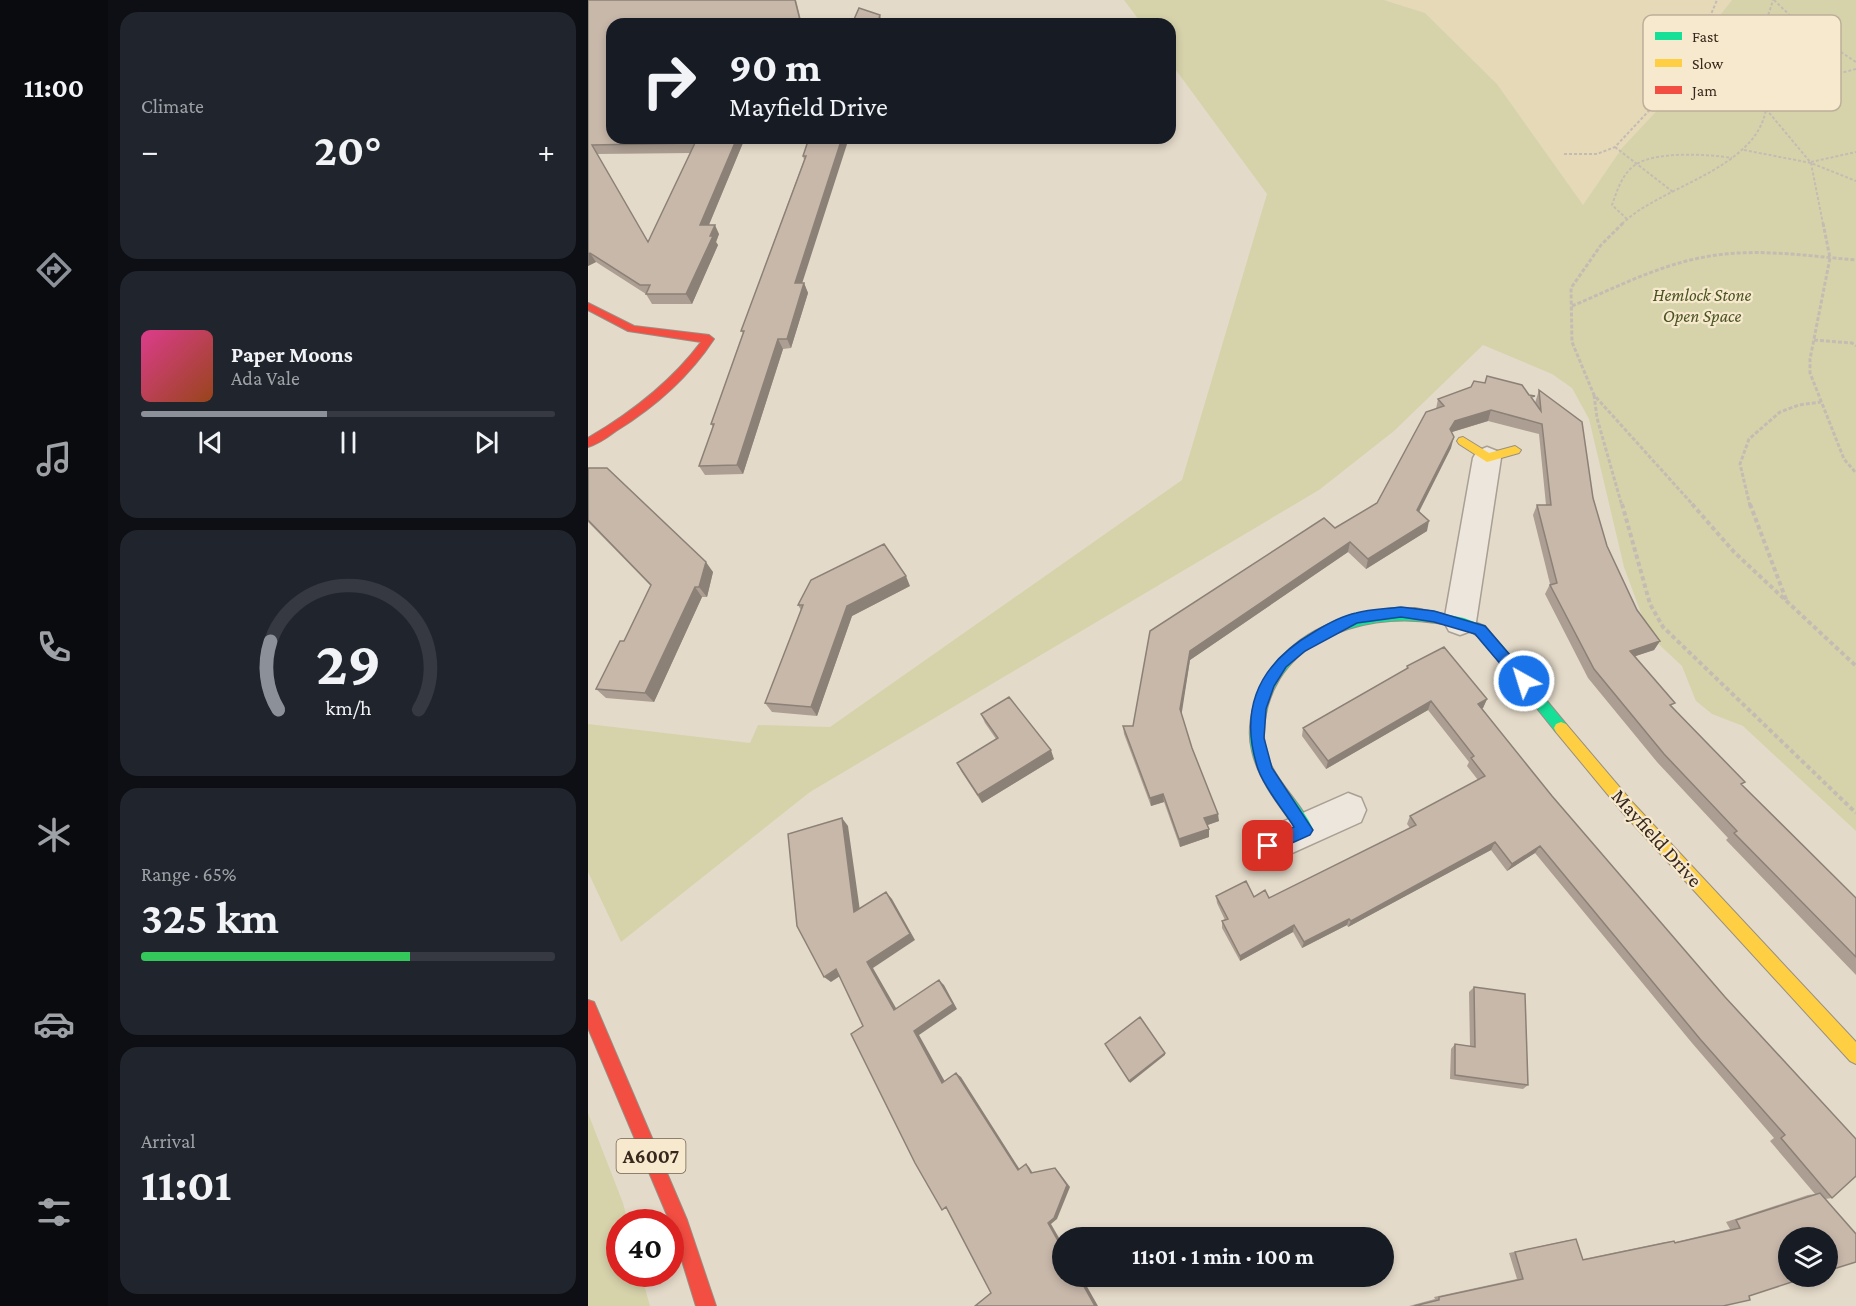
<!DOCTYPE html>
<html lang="en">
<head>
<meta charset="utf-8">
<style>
	:root { --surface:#171b24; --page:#20242c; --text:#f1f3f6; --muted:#9ea1a6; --line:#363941; --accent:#8c9099 }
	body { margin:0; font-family:"Crimson Pro",serif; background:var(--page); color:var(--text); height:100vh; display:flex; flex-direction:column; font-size:22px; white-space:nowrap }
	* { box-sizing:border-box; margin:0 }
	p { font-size:20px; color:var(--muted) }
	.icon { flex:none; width:33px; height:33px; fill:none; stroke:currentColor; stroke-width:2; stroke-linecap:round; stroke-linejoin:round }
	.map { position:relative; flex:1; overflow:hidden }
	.panel { display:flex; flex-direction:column; gap:12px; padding:12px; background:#0d0f14; width:480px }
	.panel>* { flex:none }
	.banner { position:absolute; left:18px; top:18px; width:570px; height:126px; border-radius:18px; box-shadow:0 3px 9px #0003; background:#171b24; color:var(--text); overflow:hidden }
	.buttons { position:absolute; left:1190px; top:1227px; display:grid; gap:12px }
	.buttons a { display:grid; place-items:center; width:60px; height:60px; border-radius:50%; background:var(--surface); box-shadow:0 3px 9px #0003; font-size:30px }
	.speed { position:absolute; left:18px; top:1209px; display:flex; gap:12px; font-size:30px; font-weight:700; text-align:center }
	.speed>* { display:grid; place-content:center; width:78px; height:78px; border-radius:50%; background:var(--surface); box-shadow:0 3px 9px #0003; line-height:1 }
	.speed .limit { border:9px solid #d22; background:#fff; color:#111 }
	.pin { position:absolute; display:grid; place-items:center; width:51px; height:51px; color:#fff; margin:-26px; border-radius:12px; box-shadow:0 3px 9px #0006 }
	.me { position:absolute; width:66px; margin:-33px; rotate:321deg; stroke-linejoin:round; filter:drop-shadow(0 0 4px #0008) }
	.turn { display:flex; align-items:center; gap:21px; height:126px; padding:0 24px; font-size:27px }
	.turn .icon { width:78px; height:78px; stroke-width:2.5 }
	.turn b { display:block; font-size:42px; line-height:51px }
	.big { font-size:45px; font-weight:700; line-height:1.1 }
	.panel .widget { flex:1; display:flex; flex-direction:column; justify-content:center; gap:9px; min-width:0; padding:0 21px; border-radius:18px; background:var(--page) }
	.panel .dial { align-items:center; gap:0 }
	.dial svg { height:156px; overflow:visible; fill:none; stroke:var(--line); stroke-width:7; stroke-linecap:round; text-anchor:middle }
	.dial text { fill:var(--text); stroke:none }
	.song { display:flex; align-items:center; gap:18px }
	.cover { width:72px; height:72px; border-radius:9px; background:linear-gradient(135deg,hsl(330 70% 55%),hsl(20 70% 35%)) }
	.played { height:6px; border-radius:3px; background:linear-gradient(90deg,var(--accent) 45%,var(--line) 45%) }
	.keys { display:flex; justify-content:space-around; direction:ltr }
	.heat { display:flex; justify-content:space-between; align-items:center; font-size:33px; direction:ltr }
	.charge { height:9px; border-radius:4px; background:linear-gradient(90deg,#34c759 65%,var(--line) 0) }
	.trip { position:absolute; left:464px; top:1227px; width:342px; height:60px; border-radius:30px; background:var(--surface); box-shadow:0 3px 9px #0003; font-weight:700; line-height:60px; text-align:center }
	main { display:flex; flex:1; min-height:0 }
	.tabs { display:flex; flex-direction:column; width:108px; justify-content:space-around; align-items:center; background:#090b0e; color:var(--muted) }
	.tabs .icon { width:42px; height:42px }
	.tabs .on { color:var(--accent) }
	.tabs b { font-size:27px; color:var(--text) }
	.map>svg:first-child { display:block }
	.farmland { fill:#e5d9b8 }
	.green { fill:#d6d3ab }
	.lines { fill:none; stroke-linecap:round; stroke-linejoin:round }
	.street-casing { stroke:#a99f93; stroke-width:3 }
	.fast-casing { stroke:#988f83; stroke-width:2 }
	.slow-casing { stroke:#988f83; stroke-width:2 }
	.jam-casing { stroke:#988f83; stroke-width:2 }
	.path-far2 { stroke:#c4bcb2; stroke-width:2; stroke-dasharray:3 2; stroke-linecap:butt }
	.path-far1 { stroke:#c4bcb2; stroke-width:3; stroke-dasharray:4 2; stroke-linecap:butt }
	.path { stroke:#c4bcb2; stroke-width:4; stroke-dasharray:4.5 3; stroke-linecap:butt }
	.street { fill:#ece6dc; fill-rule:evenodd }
	.fast { fill:#16e098; fill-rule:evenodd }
	.slow { fill:#ffcf43; fill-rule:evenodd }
	.jam { fill:#f24e42; fill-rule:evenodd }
	.wall { fill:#ac9e92; fill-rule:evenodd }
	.shaded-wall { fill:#8c8177 }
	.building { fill:#c8b8aa; stroke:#8c8177; stroke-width:1.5; fill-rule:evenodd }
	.route { fill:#1a73e8; stroke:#114b97; stroke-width:1.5 }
	.labels { text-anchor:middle; stroke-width:4.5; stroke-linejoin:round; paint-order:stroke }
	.far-park-label { font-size:18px; font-style:italic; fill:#4a5421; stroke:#f7e9ce }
	.shield { fill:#f7e9ce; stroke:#716151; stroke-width:1.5 }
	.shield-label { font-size:20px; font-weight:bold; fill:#37271c }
	.street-label { font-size:21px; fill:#37271c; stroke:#f7e9ce }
	.key { fill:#f7e9ce; stroke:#bdaf99; stroke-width:1.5 }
	.key-label { font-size:16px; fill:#37271c }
</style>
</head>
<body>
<main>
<nav class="tabs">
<b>11:00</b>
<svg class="icon on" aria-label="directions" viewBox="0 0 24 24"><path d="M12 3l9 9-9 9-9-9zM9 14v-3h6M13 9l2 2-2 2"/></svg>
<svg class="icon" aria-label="music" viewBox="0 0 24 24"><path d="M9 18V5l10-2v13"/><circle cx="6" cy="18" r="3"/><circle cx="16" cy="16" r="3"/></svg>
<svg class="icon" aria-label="phone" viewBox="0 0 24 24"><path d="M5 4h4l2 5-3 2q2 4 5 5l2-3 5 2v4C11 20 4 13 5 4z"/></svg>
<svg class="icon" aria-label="climate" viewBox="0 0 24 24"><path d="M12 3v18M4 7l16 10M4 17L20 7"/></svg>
<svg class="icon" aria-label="car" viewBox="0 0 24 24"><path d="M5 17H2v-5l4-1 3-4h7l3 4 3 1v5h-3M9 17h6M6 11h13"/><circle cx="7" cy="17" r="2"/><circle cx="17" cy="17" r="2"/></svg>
<svg class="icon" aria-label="filters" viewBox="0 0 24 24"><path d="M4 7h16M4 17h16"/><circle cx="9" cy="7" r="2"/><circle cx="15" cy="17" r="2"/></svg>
</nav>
<section class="panel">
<div class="widget"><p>Climate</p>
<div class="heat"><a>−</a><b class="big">20°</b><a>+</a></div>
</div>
<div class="widget">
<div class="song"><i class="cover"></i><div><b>Paper Moons</b><p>Ada Vale</p></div></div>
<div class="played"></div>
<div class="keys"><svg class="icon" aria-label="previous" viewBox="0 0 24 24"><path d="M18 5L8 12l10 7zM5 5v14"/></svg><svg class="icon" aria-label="pause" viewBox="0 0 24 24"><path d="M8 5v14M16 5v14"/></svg><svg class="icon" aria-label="next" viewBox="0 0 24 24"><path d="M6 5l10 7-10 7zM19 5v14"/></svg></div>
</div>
<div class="widget dial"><svg viewBox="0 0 100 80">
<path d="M14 69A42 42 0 1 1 86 69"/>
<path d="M14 69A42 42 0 0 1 10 34" stroke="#8c9099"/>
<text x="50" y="56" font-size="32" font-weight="700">29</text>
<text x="50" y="72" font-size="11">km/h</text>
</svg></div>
<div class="widget"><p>Range · 65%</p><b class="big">325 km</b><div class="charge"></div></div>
<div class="widget"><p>Arrival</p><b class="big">11:01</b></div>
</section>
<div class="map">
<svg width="1268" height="1306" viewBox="0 0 1268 1306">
	<rect width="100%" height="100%" fill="#e4dac9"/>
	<path class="farmland" d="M 797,0 L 1144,0 L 1126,23 L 1106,71 L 1034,148 L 995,206 L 909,84 L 837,13 Z"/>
	<path class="green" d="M 536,0 L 796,0 L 837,13 L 909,84 L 995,205 L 1034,148 L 1106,71 L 1126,23 L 1144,0 L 1268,0 L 1268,831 L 1155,726 L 1124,714 L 1108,701 L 1094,666 L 1061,635 L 1036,567 L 1001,419 L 984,388 L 964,374 L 895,345 L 806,431 L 731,490 L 222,792 L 33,942 L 0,872 L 0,724 L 162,743 L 170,725 L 242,727 L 594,480 L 679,194 L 582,62 L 582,24 L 554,24 Z
		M 0,1113 L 35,1203 L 40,1222 L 32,1222 L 32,1274 L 53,1274 L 62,1306 L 0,1306 Z"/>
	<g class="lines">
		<defs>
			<path id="street" d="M 899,447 L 909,451 L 913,458 L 888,622 L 883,631 L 872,635 L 861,631 L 856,622 L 885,458 L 889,451 Z
				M 760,793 L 773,798 L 778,810 L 773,822 L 680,864 L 667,858 L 661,846 L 667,834 Z"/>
			<path id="fast" d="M 827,608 L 876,618 L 897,626 L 978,724 L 980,728 L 978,732 L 973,734 L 968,732 L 894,640 C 882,628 864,625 848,623 C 770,610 675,646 676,737 C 677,775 711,797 725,829 L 722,834 L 717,836 L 712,834 C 693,808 671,782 664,751 C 659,732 663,709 671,692 C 700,628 761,610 827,608 Z"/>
			<path id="slow" d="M 875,437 L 901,453 L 927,446 L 933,450 L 931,453 L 899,462 L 871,444 L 869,441 L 871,438 Z
				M 973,722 L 978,724 L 1045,803 L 1268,1042 L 1268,1064 L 1262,1061 L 1035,813 L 968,732 L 966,728 L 968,724 Z"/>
			<path id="jam" d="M 0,303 L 46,326 L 121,335 L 126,339 C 101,377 67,407 28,431 C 20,437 10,444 0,447 L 0,438 C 44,412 83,382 113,342 L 40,331 L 0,310 Z
				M 0,1000 L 6,1002 L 99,1220 L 128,1306 L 108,1306 L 82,1222 L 0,1028 Z"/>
		</defs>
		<use href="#street" class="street-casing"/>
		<use href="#fast" class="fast-casing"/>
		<use href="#slow" class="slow-casing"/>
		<use href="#jam" class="jam-casing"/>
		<path class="path-far2" d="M 1186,0 L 1212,25 L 1268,62
			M 1117,31 L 1173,44 L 1241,43
			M 1095,74 L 1178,102
			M 1178,92 L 1268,69
			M 1178,109 L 1223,163 L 1235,224
			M 1027,147 L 1085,192
			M 1156,150 L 1223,163 L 1268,181
			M 976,154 L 1009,154 L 1027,147 L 1100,69 L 1129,0
			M 1223,162 L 1268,152
			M 1039,219 L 1024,205 C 1029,191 1034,174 1047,165 C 1067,151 1120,154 1144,158
			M 1034,224 C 1072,186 1168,170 1178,109 C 1181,89 1172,66 1173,45 C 1174,30 1181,14 1185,0"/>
		<path class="path-far1" d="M 1035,223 L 1013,245 L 983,288 L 984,342 L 1006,395 L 1106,506
			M 1235,223 L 1242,258 L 1222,359 L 1222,373 L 1256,459 L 1268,473
			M 984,306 C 1029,287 1073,264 1122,256 C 1170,248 1220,256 1268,260
			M 1226,340 L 1264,343 L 1268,346
			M 1006,395 L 1009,418 L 1034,506
			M 1162,506 L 1152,464 L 1161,439 L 1192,412 L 1211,405 L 1233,402"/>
		<path class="path" d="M 1034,504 L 1062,604 L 1075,627 L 1268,813
			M 1104,504 L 1146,552 L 1268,666
			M 1162,504 L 1199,602"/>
		<use href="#street" class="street"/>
		<use href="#fast" class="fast"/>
		<use href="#slow" class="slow"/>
		<use href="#jam" class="jam"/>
	</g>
	<path class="wall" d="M 0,0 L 208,0 L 214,24 L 24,24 L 157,138 L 121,225 L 131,234 L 128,242 L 130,245 L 104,304 L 64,304 L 58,294 L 8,262 L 0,266 ZM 103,153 L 60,242 L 9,154 Z
		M 221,138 L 214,283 L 216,283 L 220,293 L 203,348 L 195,349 L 155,474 L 117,475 L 111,466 L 125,427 L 123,424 L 155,333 L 153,331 L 216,160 L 215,156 Z
		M 951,390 L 1005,498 L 1019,546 L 1049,610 L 1072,641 L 1066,650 L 1047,656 L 1084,706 L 1154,785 L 1268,898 L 1268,975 L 1138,840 L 1140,838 L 1069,762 L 1000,678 L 957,594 L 962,584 L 945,515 L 949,505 L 958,505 L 951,434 L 900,421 L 864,432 L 864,433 L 863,448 L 831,511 L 839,531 L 778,569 L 760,552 L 602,660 L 593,713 L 604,748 L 631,821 L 619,825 L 621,837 L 592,847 L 576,802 L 563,806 L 536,734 L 535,726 L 545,726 L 562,631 L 747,528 L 789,503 L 848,409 L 850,399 L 945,400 L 947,403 Z
		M 0,468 L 125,572 L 119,597 L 114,597 L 66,702 L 18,698 L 8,689 L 36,641 L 63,586 L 0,522 Z
		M 322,586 L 264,616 L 229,716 L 184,712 L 177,703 L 213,610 L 210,605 Z
		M 819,666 L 899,699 L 895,708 L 894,708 L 1244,1198 L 1237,1199 L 1161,1296 L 1135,1306 L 821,1306 L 847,1299 L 846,1297 L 929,1279 L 921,1253 L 981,1240 L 995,1259 L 1077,1242 L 1086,1241 L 1087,1242 L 1142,1229 L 1138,1222 L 1220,1195 L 1227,1194 L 1182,1141 L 1186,1138 L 1104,1043 L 947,853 L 919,871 L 903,850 L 760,927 L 759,925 L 714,948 L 705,932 L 652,961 L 634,928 L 634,921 L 637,920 L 629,903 L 628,896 L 681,898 L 822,828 L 819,824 L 822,816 L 890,780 L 879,766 L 881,762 L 840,710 L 738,769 L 714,736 L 715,728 L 818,669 Z
		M 393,714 L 466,759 L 394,803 L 373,771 L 369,763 L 408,739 L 397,723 Z
		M 886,987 L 940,1085 L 935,1089 L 862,1079 L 863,1049 L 867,1044 L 882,1046 L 881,992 Z"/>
	<path class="shaded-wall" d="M 292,15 L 294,24 L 289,24 Z
		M 149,138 L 157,138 L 117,234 L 112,225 Z
		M 254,138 L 261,138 L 211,293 L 207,283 Z
		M 127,225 L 131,234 L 128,242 L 130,245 L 104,304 L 98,294 Z
		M 2,253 L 8,262 L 0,266 L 0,254 Z
		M 216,283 L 220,293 L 203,348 L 199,339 Z
		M 190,339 L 195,349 L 155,474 L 149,465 Z
		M 903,410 L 900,421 L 864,432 L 859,440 L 862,429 L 867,421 Z
		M 866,437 L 863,448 L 827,520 L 829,510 Z
		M 841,521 L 839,531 L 778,569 L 780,559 Z
		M 762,542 L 760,552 L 602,660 L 593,718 L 592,709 L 602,651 Z
		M 118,562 L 125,572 L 119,597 L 111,587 Z
		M 318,576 L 322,586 L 264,616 L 229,716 L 223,707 L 259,606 Z
		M 107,587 L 114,597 L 66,702 L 57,693 Z
		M 1072,641 L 1066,650 L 1036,660 L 1042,651 Z
		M 899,699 L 895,708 L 886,712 L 890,704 Z
		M 843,701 L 840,710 L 738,769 L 740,761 Z
		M 463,750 L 466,759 L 394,803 L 390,795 Z
		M 575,794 L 576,802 L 563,806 L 562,798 Z
		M 630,814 L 631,821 L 617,826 L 616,818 Z
		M 254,818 L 260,826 L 273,918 L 266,912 Z
		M 621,829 L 621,837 L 592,847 L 591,839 Z
		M 907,842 L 903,850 L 760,927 L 763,921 Z
		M 952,846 L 947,853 L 919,871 L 924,864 Z
		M 298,892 L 304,899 L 327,940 L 285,968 L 312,1015 L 306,1010 L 279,962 Z
		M 761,919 L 759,925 L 714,948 L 716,942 Z
		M 706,925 L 705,932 L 652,961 L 652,956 Z
		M 248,969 L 255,974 L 243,982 L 236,977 Z
		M 351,980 L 356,985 L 369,1009 L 331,1035 L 360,1087 L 354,1083 L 326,1031 Z
		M 577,1053 L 577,1055 L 542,1083 L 541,1081 Z
		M 368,1073 L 373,1077 L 434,1173 L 430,1170 Z
		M 438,1164 L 441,1167 L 446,1175 L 443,1173 Z
		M 467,1168 L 470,1171 L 482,1187 L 469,1219 L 463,1224 L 474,1243 L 474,1248 L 460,1223 Z
		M 490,1276 L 493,1276 L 510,1306 L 507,1306 Z"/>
	<path class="building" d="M 0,0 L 207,0 L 213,24 L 24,24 L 24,138 L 149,138 L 112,225 L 127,225 L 122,236 L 125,236 L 98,294 L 58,294 L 62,285 L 52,285 L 2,253 L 0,254 ZM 107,143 L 60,242 L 4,145 Z
		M 271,8 L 292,15 L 289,24 L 264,24 Z
		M 221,138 L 254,138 L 207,283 L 216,283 L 199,339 L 190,339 L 149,465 L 111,466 L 126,424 L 123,424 L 156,331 L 153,331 L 218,156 L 215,156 Z
		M 899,376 L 934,385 L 941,395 L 947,396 L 943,397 L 953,411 L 951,390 L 994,422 L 1005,498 L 1019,546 L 1049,610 L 1072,641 L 1042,651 L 1087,703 L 1082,705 L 1157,782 L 1153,784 L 1268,898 L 1268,957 L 1146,833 L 1149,831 L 1076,754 L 1006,669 L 962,585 L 969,583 L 949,505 L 963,505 L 954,424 L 903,410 L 867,421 L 862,429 L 866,437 L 829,510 L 841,521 L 780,559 L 762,542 L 602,651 L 592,709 L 604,748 L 630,814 L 616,818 L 621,829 L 591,839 L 575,794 L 562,798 L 535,726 L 545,726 L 562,631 L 736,518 L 747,528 L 789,503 L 838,412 L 856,406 L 850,399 L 883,387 L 886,381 L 897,383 Z
		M 0,468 L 19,468 L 118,562 L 111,587 L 107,587 L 57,693 L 8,689 L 32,641 L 36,641 L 63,585 L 0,520 Z
		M 296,544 L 318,576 L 259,606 L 223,707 L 177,703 L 215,605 L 210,605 L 223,580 Z
		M 856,647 L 899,699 L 890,704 L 964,796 L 1137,997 L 1268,1139 L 1268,1176 L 1244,1198 L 1193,1138 L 1197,1135 L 1112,1039 L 952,846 L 924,864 L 907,842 L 763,921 L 761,919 L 716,942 L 706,925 L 652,956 L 634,921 L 640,919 L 628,896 L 658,881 L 666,897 L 677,890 L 681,898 L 828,825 L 822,816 L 897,776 L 883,758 L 886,756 L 843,701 L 740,761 L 715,728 L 820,668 L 819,666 Z
		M 421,697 L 463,750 L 390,795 L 369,763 L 410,738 L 393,714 Z
		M 254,818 L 266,912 L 298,892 L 322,934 L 279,962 L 306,1010 L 351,980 L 365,1004 L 326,1031 L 354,1083 L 368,1073 L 430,1170 L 438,1164 L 443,1173 L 467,1168 L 479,1185 L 466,1218 L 460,1223 L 474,1248 L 474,1276 L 490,1276 L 507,1306 L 387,1306 L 403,1293 L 358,1207 L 354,1210 L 327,1163 L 263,1034 L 275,1026 L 248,969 L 236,977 L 209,926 L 200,834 Z
		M 886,987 L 937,994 L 940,1085 L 867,1075 L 867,1044 L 887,1047 Z
		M 552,1017 L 577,1053 L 541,1081 L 517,1044 Z
		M 1232,1193 L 1268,1234 L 1268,1262 L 1239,1271 L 1239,1238 L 1200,1238 L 1200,1276 L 1222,1276 L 1161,1296 L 1162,1300 L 1135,1306 L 826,1306 L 851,1300 L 851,1297 L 935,1279 L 927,1252 L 988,1239 L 995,1260 L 1086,1241 L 1087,1243 L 1152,1228 L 1148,1220 Z"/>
	<path class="route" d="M 813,607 L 846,611 L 897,626 L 941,677 L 943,681 L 941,686 L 931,686 L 887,634 L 846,622 L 813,617 L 769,623 L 717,651 L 698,667 L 686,686 L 678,709 L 676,738 L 684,768 L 725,830 L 722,835 L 686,851 L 680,853 L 675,851 L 673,846 L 675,841 L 706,827 C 695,809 677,789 670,769 C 650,708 672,663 726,632 C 739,624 753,616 768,613 C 782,609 798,609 813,607 Z"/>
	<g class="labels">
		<g class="far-park-label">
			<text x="1114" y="301">Hemlock Stone<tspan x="1114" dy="21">Open Space</tspan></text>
		</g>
		<rect class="shield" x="28.5" y="1139" width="69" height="34" rx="4.5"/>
		<g class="shield-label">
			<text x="63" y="1163">A6007</text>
		</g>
		<g class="street-label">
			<text transform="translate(1069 838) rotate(48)" y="7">Mayfield Drive</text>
		</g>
	</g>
	<rect x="1055" y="15" width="198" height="96" rx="9" class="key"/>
	<rect x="1067" y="32" width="27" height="8" fill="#16e098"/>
	<rect x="1067" y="59" width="27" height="8" fill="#ffcf43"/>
	<rect x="1067" y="86" width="27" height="8" fill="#f24e42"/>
	<g class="key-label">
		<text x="1104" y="42">Fast</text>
		<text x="1104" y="69">Slow</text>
		<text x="1104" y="96">Jam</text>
	</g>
</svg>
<div class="buttons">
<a><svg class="icon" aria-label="layers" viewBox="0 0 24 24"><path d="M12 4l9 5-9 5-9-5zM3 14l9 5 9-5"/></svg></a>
</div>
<div class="speed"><div class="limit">40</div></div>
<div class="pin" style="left:680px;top:846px;background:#d93025"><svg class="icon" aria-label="arrive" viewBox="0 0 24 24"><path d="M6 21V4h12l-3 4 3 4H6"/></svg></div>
<svg class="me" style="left:936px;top:681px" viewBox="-20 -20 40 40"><circle r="17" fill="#1a73e8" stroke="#fff" stroke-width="3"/><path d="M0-11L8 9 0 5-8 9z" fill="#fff"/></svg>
<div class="trip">11:01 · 1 min · 100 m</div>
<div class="banner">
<div class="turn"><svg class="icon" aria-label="right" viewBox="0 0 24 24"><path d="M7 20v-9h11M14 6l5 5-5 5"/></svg><div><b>90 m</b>Mayfield Drive</div></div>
</div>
</div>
</main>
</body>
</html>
